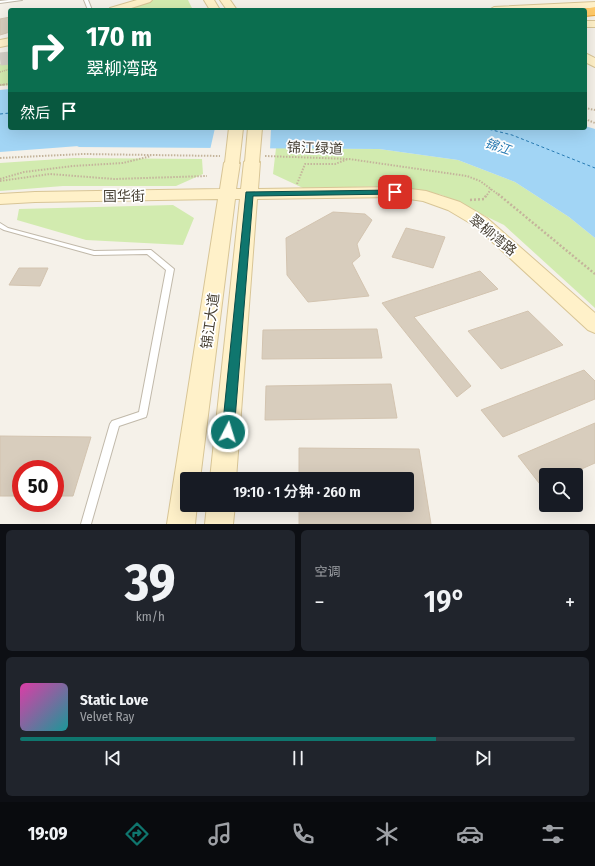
<!DOCTYPE html>
<html lang="zh">
<head>
<meta charset="utf-8">
<style>
	:root { --surface:#171b24; --page:#20242c; --text:#f1f3f6; --muted:#9ea1a6; --line:#363941; --accent:#0f766e }
	body { margin:0; font-family:"Fira Sans Condensed","Noto Sans SC",sans-serif; background:var(--page); color:var(--text); height:100vh; display:flex; flex-direction:column; font-size:15px; white-space:nowrap }
	* { box-sizing:border-box; margin:0 }
	p { font-size:13px; color:var(--muted) }
	.icon { flex:none; width:22px; height:22px; fill:none; stroke:currentColor; stroke-width:2; stroke-linecap:round; stroke-linejoin:round }
	.map { position:relative; height:524px; overflow:hidden }
	.side { display:flex; flex-direction:column; gap:6px; padding:6px; background:#0d0f14; flex:1 }
	.side>* { flex:none }
	.guide { position:absolute; left:8px; top:8px; width:579px; height:122px; border-radius:4px; box-shadow:0 4px 16px #0002; background:#0b6e4f; color:#fff; overflow:hidden }
	.buttons { position:absolute; left:539px; top:468px; display:grid; gap:8px }
	.buttons a { display:grid; place-items:center; width:44px; height:44px; border-radius:4px; background:var(--surface); box-shadow:0 4px 16px #0002; font-size:20px }
	.speed { position:absolute; left:12px; top:460px; display:flex; gap:8px; font-size:20px; font-weight:700; text-align:center }
	.speed>* { display:grid; place-content:center; width:52px; height:52px; border-radius:50%; background:var(--surface); box-shadow:0 4px 16px #0002; line-height:1 }
	.speed .limit { border:6px solid #d22; background:#fff; color:#111 }
	.pin { position:absolute; display:grid; place-items:center; width:34px; height:34px; color:#fff; margin:-17px; border-radius:8px; box-shadow:0 2px 6px #0006 }
	.me { position:absolute; width:44px; margin:-22px; rotate:5deg; stroke-linejoin:round; filter:drop-shadow(0 0 3px #0008) }
	.turn { display:flex; align-items:center; gap:14px; height:84px; padding:0 12px; font-size:18px }
	.turn .icon { width:52px; height:52px; stroke-width:2.5 }
	.turn b { display:block; font-size:28px; line-height:34px }
	.then { display:flex; align-items:center; height:38px; padding:0 12px; background:#0003; gap:8px; font-size:15px }
	.big { font-size:30px; font-weight:600; line-height:1.1 }
	.side .tile { flex:1; display:flex; flex-direction:column; justify-content:center; gap:6px; min-width:0; padding:0 14px; border-radius:6px; background:var(--page) }
	.side .dial { align-items:center; gap:0 }
	.dial b { font-size:52px; line-height:1 }
	.song { display:flex; align-items:center; gap:12px }
	.cover { width:48px; height:48px; border-radius:6px; background:linear-gradient(135deg,hsl(320 70% 55%),hsl(180 70% 35%)) }
	.played { height:4px; border-radius:2px; background:linear-gradient(90deg,var(--accent) 75%,var(--line) 75%) }
	.keys { display:flex; justify-content:space-around; direction:ltr }
	.heat { display:flex; justify-content:space-between; align-items:center; font-size:22px; direction:ltr }
	.side .tiles { flex:1; display:grid; gap:6px; grid-template-columns:1fr 1fr }
	.tile:last-child { grid-column:span 2 }
	.trip { position:absolute; left:180px; top:472px; width:234px; height:40px; border-radius:4px; background:var(--surface); box-shadow:0 4px 16px #0002; font-weight:600; line-height:40px; text-align:center }
	.menu { display:flex; height:64px; justify-content:space-around; align-items:center; background:#090b0e; color:var(--muted) }
	.menu .icon { width:28px; height:28px }
	.menu .active { color:var(--accent) }
	.menu b { font-size:18px; color:var(--text) }
	.map>svg:first-child { display:block }
	.green { fill:#d2ebaf }
	.water { fill:#a2d5f5 }
	.pier { fill:#f5f1e9 }
	.lines { fill:none; stroke-linecap:round; stroke-linejoin:round }
	.ferry { stroke:#287bb3; stroke-width:1; stroke-dasharray:3 2.5; stroke-linecap:butt }
	.building { fill:#d8cdbd; stroke:#d3c4b0 }
	.highway-tunnel { stroke:#d3cec5; stroke-width:13; stroke-dasharray:13 6; stroke-linecap:butt }
	.lane-casing { stroke:#c1b9aa; stroke-width:2 }
	.secondary-casing { stroke:#d8c596; stroke-width:2 }
	.highway-casing { stroke:#e69f31; stroke-width:2 }
	.path-far2 { stroke:#c4b49b; stroke-width:1.5; stroke-dasharray:1 1; stroke-linecap:butt }
	.path-far1 { stroke:#c4b49b; stroke-width:2; stroke-dasharray:1.5 1.5; stroke-linecap:butt }
	.path { stroke:#c4b49b; stroke-width:2.5; stroke-dasharray:2 2; stroke-linecap:butt }
	.lane { fill:#fff; fill-rule:evenodd }
	.secondary { fill:#fff1c9; fill-rule:evenodd }
	.highway { fill:#ffca6a; fill-rule:evenodd }
	.secondary-bridge-casing { stroke:#d8c596; stroke-width:16; stroke-linecap:butt }
	.secondary-bridge { stroke:#fff1c9; stroke-width:14 }
	.route { fill:#0f766e; stroke:#0a4d48 }
	.labels { text-anchor:middle; stroke-width:3.5; stroke-linejoin:round; paint-order:stroke }
	.far-water-label { font-size:13px; font-style:italic; fill:#287bb3; stroke:#fff }
	.street-label { font-size:14px; fill:#494236; stroke:#fff }
</style>
</head>
<body>
<div class="map">
<svg width="595" height="524" viewBox="0 0 595 524">
	<rect width="100%" height="100%" fill="#f5f1e9"/>
	<path class="green" d="M 151,0 L 188,0 L 193,10 L 118,10 Z
		M 10,63 L 10,85 L 0,86 L 0,64 Z
		M 276,148 L 379,149 L 458,160 L 515,182 L 569,217 L 595,238 L 595,308 L 504,225 L 442,195 L 397,186 L 303,188 L 273,174 Z
		M 74,158 L 202,159 L 203,174 L 176,186 L 63,186 L 0,191 L 0,163 Z
		M 173,205 L 194,218 L 183,245 L 86,240 L 17,220 L 19,209 Z"/>
	<path class="water" d="M 10,89 L 10,128 L 585,128 L 585,126 L 595,129 L 595,238 L 569,217 L 515,182 L 458,160 L 379,149 L 77,147 L 79,146 L 0,152 L 0,90 Z"/>
	<path class="pier" d="M 215,128 L 271,128 L 270,150 L 210,150 Z"/>
	<g class="lines">
		<path class="ferry" d="M 0,114 L 10,113
			M 484,128 L 512,135 L 595,168"/>
	</g>
	<path class="building" d="M 10,17 L 10,32 L 0,35 L 0,19 Z
		M 333,212 L 365,214 L 372,220 L 357,244 L 360,256 L 352,263 L 369,296 L 308,302 L 287,275 L 286,238 Z
		M 406,228 L 445,237 L 433,268 L 392,257 Z
		M 19,268 L 48,268 L 40,286 L 9,285 Z
		M 480,271 L 498,289 L 414,317 L 471,386 L 457,397 L 382,303 Z
		M 528,311 L 563,345 L 501,369 L 468,331 Z
		M 377,329 L 382,358 L 262,359 L 263,330 Z
		M 584,370 L 595,381 L 595,399 L 503,437 L 481,410 Z
		M 391,384 L 397,418 L 265,420 L 266,386 Z
		M 595,423 L 595,463 L 568,475 L 546,475 L 546,492 L 518,456 Z
		M 0,436 L 91,437 L 73,496 L 55,496 L 55,469 L 21,469 L 21,496 L 0,496 Z
		M 299,448 L 419,449 L 431,524 L 299,524 L 299,505 L 407,505 L 407,479 L 299,479 Z"/>
	<g class="lines">
		<path class="highway-tunnel" d="M 0,59 L 10,58"/>
		<defs>
			<path id="lane" d="M 9,0 L 22,0 L 0,3 L 0,1 Z
				M 84,0 L 88,0 L 92,10 L 88,10 Z
				M 0,223 L 8,228 L 94,251 L 151,250 L 174,269 L 147,414 L 146,417 L 119,426 L 91,524 L 81,524 L 110,424 L 112,421 L 139,412 L 166,270 L 147,254 L 94,255 L 4,230 L 0,228 Z"/>
			<path id="secondary" d="M 137,0 L 152,0 L 150,2 L 125,10 L 109,10 L 110,8 Z
				M 204,0 L 214,0 L 220,10 L 210,10 Z
				M 220,0 L 230,0 L 237,10 L 227,10 Z
				M 595,2 L 595,8 L 555,10 L 489,10 L 494,7 Z
				M 585,21 L 595,21 L 595,27 L 585,27 Z
				M 10,38 L 10,45 L 0,47 L 0,40 Z
				M 585,53 L 595,58 L 595,67 L 585,62 Z
				M 252,157 L 257,159 L 260,162 L 258,189 L 395,187 L 426,191 L 460,202 L 487,218 L 595,313 L 595,333 L 588,330 L 475,226 L 448,210 L 423,201 L 395,197 L 257,199 L 236,479 L 210,479 L 240,199 L 235,199 L 200,479 L 187,479 L 187,505 L 197,505 L 195,524 L 167,524 L 218,199 L 35,202 L 0,204 L 0,194 L 35,192 L 220,189 L 224,163 L 227,160 L 232,158 L 237,160 L 240,163 L 236,189 L 241,189 L 244,162 L 247,159 Z
				M 207,505 L 235,505 L 233,524 L 205,524 Z"/>
			<path id="highway" d="M 595,7 L 595,15 L 585,16 L 585,10 L 580,10 Z"/>
		</defs>
		<use href="#lane" class="lane-casing"/>
		<use href="#secondary" class="secondary-casing"/>
		<use href="#highway" class="highway-casing"/>
		<path class="path-far2" d="M 0,72 L 10,69
			M 0,85 L 10,84"/>
		<path class="path-far1" d="M 0,85 L 9,84
			M 585,108 L 595,110
			M 585,119 L 595,123
			M 265,156 L 349,159 L 467,176 L 480,181 L 499,195
			M 0,158 L 83,154 L 220,156
			M 0,179 L 24,172 L 73,166 L 123,163 L 151,156
			M 0,181 L 50,174 L 114,179 L 207,176
			M 297,184 L 305,164 L 335,164 L 348,159
			M 487,195 L 491,189"/>
		<path class="path" d="M 498,194 L 595,274
			M 470,200 L 484,199 L 487,194"/>
		<use href="#lane" class="lane"/>
		<use href="#secondary" class="secondary"/>
		<use href="#highway" class="highway"/>
		<defs>
			<path id="secondary-bridge" d="M 252,162 L 255,128
				M 232,163 L 236,128"/>
		</defs>
		<use href="#secondary-bridge" class="secondary-bridge-casing"/>
		<use href="#secondary-bridge" class="secondary-bridge"/>
	</g>
	<path class="route" d="M 395,190 L 399,192 L 398,194 L 253,196 L 234,432 L 232,435 L 228,437 L 223,435 L 222,432 L 246,192 Z"/>
	<g class="labels">
		<g class="far-water-label">
			<text transform="translate(498 146) rotate(18)" y="5">锦江</text>
		</g>
		<g class="street-label">
			<text transform="translate(315 148) rotate(2)" y="5">锦江绿道</text>
			<text transform="translate(124 196) rotate(-1)" y="5">国华街</text>
			<text transform="translate(493 235) rotate(39)" y="5">翠柳湾路</text>
			<text transform="translate(210 321) rotate(-82)" y="5">锦江大道</text>
		</g>
	</g>
</svg>
<div class="buttons">
<a><svg class="icon" aria-label="search" viewBox="0 0 24 24"><circle cx="10" cy="10" r="6"/><path d="M15 15l6 6"/></svg></a>
</div>
<div class="speed"><div class="limit">50</div></div>
<div class="pin" style="left:395px;top:192px;background:#d93025"><svg class="icon" aria-label="arrive" viewBox="0 0 24 24"><path d="M6 21V4h12l-3 4 3 4H6"/></svg></div>
<svg class="me" style="left:228px;top:432px" viewBox="-20 -20 40 40"><circle r="17" fill="#0f766e" stroke="#fff" stroke-width="3"/><path d="M0-11L8 9 0 5-8 9z" fill="#fff"/></svg>
<div class="trip">19:10 · 1 分钟 · 260 m</div>
<div class="guide">
<div class="turn"><svg class="icon" aria-label="right" viewBox="0 0 24 24"><path d="M7 20v-9h11M14 6l5 5-5 5"/></svg><div><b>170 m</b>翠柳湾路</div></div>
<div class="then">然后<svg class="icon" aria-label="arrive" viewBox="0 0 24 24"><path d="M6 21V4h12l-3 4 3 4H6"/></svg></div>
</div>
</div>
<section class="side">
<div class="tiles">
<div class="tile dial"><b>39</b><p>km/h</p></div>
<div class="tile"><p>空调</p>
<div class="heat"><a>−</a><b class="big">19°</b><a>+</a></div>
</div>
<div class="tile">
<div class="song"><i class="cover"></i><div><b>Static Love</b><p>Velvet Ray</p></div></div>
<div class="played"></div>
<div class="keys"><svg class="icon" aria-label="previous" viewBox="0 0 24 24"><path d="M18 5L8 12l10 7zM5 5v14"/></svg><svg class="icon" aria-label="pause" viewBox="0 0 24 24"><path d="M8 5v14M16 5v14"/></svg><svg class="icon" aria-label="next" viewBox="0 0 24 24"><path d="M6 5l10 7-10 7zM19 5v14"/></svg></div>
</div>
</div>
</section>
<nav class="menu">
<b>19:09</b>
<svg class="icon active" aria-label="directions" viewBox="0 0 24 24"><path d="M12 3l9 9-9 9-9-9zM9 14v-3h6M13 9l2 2-2 2"/></svg>
<svg class="icon" aria-label="music" viewBox="0 0 24 24"><path d="M9 18V5l10-2v13"/><circle cx="6" cy="18" r="3"/><circle cx="16" cy="16" r="3"/></svg>
<svg class="icon" aria-label="phone" viewBox="0 0 24 24"><path d="M5 4h4l2 5-3 2q2 4 5 5l2-3 5 2v4C11 20 4 13 5 4z"/></svg>
<svg class="icon" aria-label="climate" viewBox="0 0 24 24"><path d="M12 3v18M4 7l16 10M4 17L20 7"/></svg>
<svg class="icon" aria-label="car" viewBox="0 0 24 24"><path d="M5 17H2v-5l4-1 3-4h7l3 4 3 1v5h-3M9 17h6M6 11h13"/><circle cx="7" cy="17" r="2"/><circle cx="17" cy="17" r="2"/></svg>
<svg class="icon" aria-label="filters" viewBox="0 0 24 24"><path d="M4 7h16M4 17h16"/><circle cx="9" cy="7" r="2"/><circle cx="15" cy="17" r="2"/></svg>
</nav>
</body>
</html>
